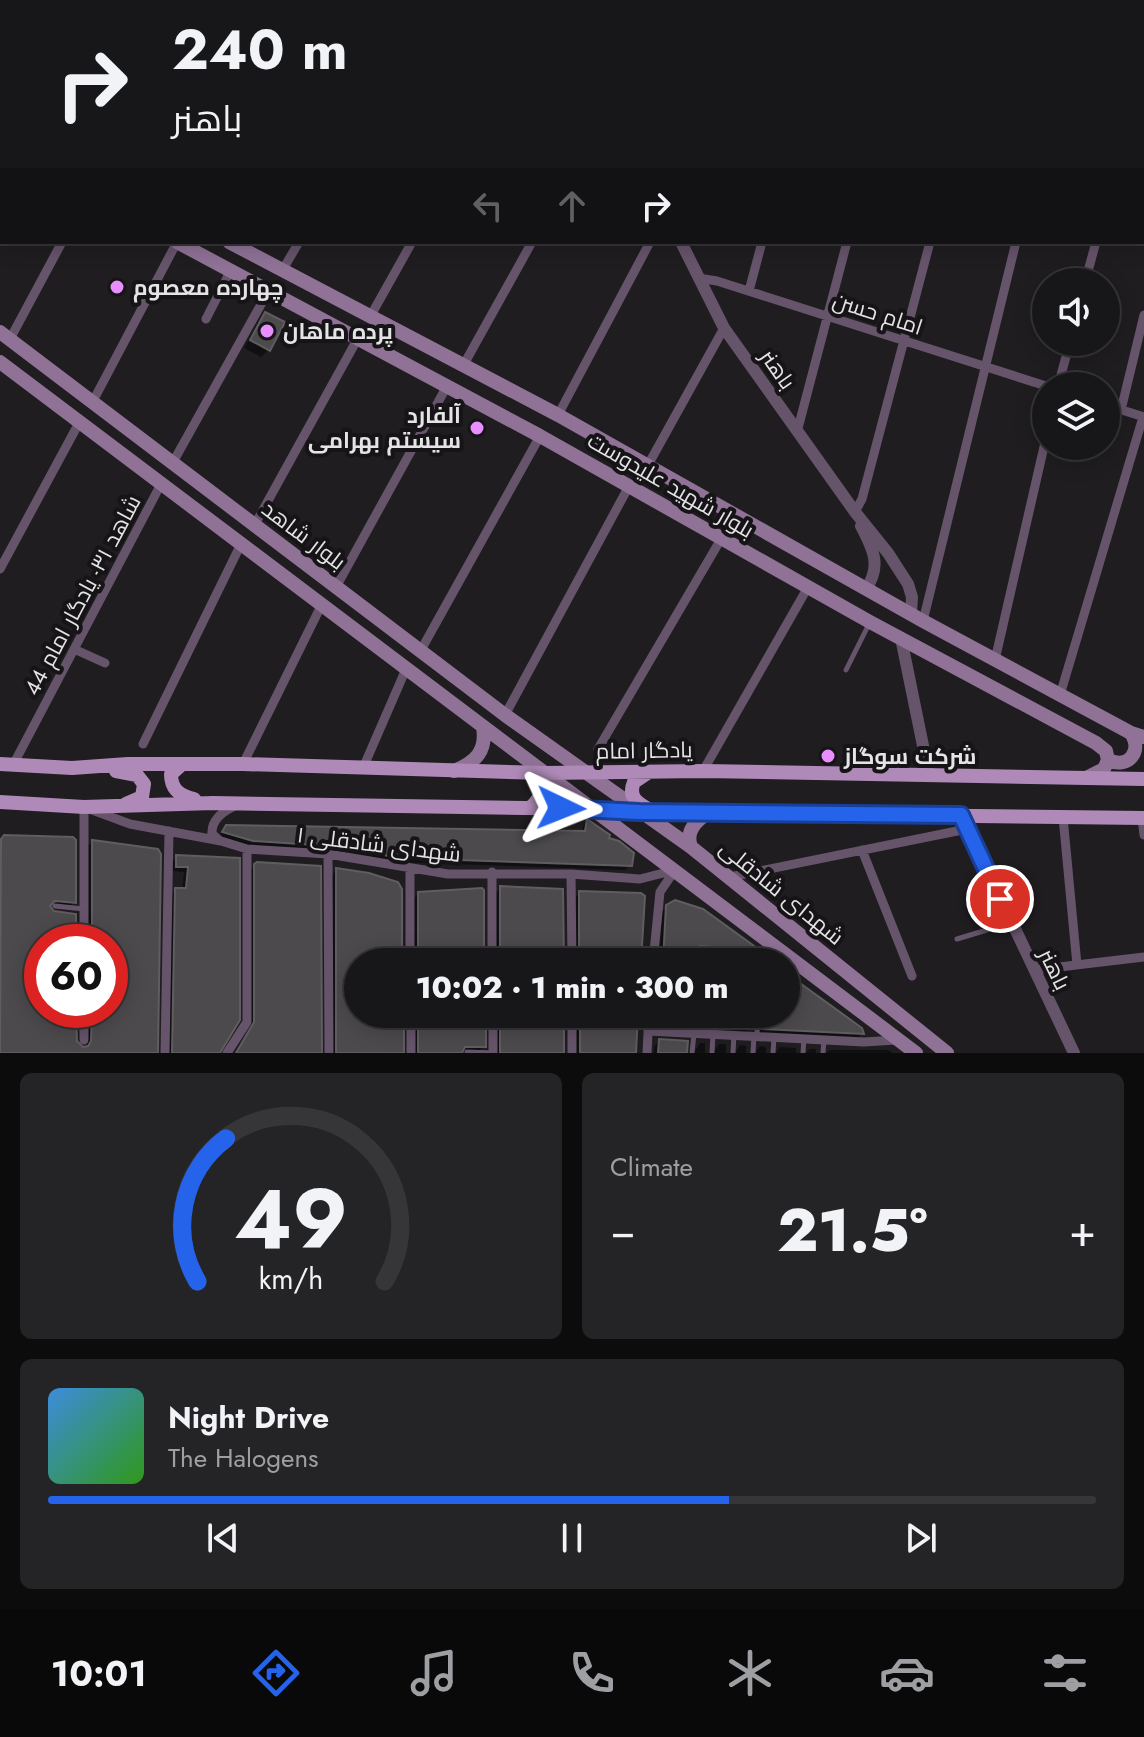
<!DOCTYPE html>
<html lang="en">
<head>
<meta charset="utf-8">
<style>
	:root { --surface:#171618; --page:#242325; --text:#f1f3f6; --muted:#9e9fa2; --line:#363537; --accent:#2563eb }
	body { margin:0; font-family:Jost,Cairo,sans-serif; background:var(--page); color:var(--text); height:100vh; display:flex; flex-direction:column; font-size:30px; white-space:nowrap }
	* { box-sizing:border-box; margin:0 }
	p { font-size:26px; color:var(--muted) }
	.icon { flex:none; width:44px; height:44px; fill:none; stroke:currentColor; stroke-width:2; stroke-linecap:round; stroke-linejoin:round }
	.map { position:relative; height:1053px; overflow:hidden }
	.details { display:flex; flex-direction:column; gap:20px; padding:20px; background:#0d0c0d; flex:1 }
	.details>* { flex:none }
	.hud { position:absolute; left:0px; top:0px; width:1144px; height:244px; box-shadow:0 4px 20px #0003,0 0 0 2px var(--line); background:#171618; color:var(--text); overflow:hidden }
	.tools { position:absolute; left:1032px; top:268px; display:grid; gap:16px }
	.tools a { display:grid; place-items:center; width:88px; height:88px; border-radius:50%; background:var(--surface); box-shadow:0 4px 20px #0003,0 0 0 2px var(--line); font-size:40px }
	.speed { position:absolute; left:24px; top:924px; display:flex; gap:16px; font-size:40px; font-weight:700; text-align:center }
	.speed>* { display:grid; place-content:center; width:104px; height:104px; border-radius:50%; background:var(--surface); box-shadow:0 4px 20px #0003,0 0 0 2px var(--line); line-height:1 }
	.speed .limit { border:12px solid #d22; background:#fff; color:#111 }
	.pin { position:absolute; display:grid; place-items:center; width:68px; height:68px; color:#fff; margin:-34px; border:4px solid #fff; border-radius:50%; box-shadow:0 2px 8px #0007 }
	.me { position:absolute; width:88px; margin:-44px; rotate:92deg; stroke-linejoin:round; filter:drop-shadow(0 0 6px #0008) }
	.turn { display:flex; align-items:center; gap:28px; height:168px; padding:0 40px; font-size:36px }
	.turn .icon { width:104px; height:104px; stroke-width:2.5 }
	.turn b { display:block; font-size:56px; line-height:68px }
	.lanes { display:flex; align-items:center; height:76px; padding:0 40px; background:#0003; justify-content:center; gap:40px; direction:ltr }
	.lanes .off { opacity:.35 }
	.big { font-size:60px; font-weight:800; line-height:1.1 }
	.details .widget { flex:1; display:flex; flex-direction:column; justify-content:center; gap:12px; min-width:0; padding:0 28px; border-radius:12px; background:var(--page) }
	.details .dial { align-items:center; gap:0 }
	.dial svg { height:208px; overflow:visible; fill:none; stroke:var(--line); stroke-width:7; stroke-linecap:round; text-anchor:middle }
	.dial text { fill:var(--text); stroke:none }
	.song { display:flex; align-items:center; gap:24px }
	.cover { width:96px; height:96px; border-radius:12px; background:linear-gradient(135deg,hsl(210 70% 55%),hsl(110 70% 35%)) }
	.played { height:8px; border-radius:4px; background:linear-gradient(90deg,var(--accent) 65%,var(--line) 65%) }
	.keys { display:flex; justify-content:space-around; direction:ltr }
	.heat { display:flex; justify-content:space-between; align-items:center; font-size:44px; direction:ltr }
	.details .tiles { flex:1; display:grid; gap:20px; grid-template-columns:1fr 1fr }
	.widget:last-child { grid-column:span 2 }
	.trip { position:absolute; left:344px; top:948px; width:456px; height:80px; border-radius:40px; background:var(--surface); box-shadow:0 4px 20px #0003,0 0 0 2px var(--line); font-weight:800; line-height:80px; text-align:center }
	.dock { display:flex; height:128px; justify-content:space-around; align-items:center; background:#09090a; color:var(--muted) }
	.dock .icon { width:56px; height:56px }
	.dock .active { color:var(--accent) }
	.dock b { font-size:36px; color:var(--text) }
	.map>svg:first-child { display:block }
	.shadow { fill:#0007 }
	.building { fill:#4c4a4d; stroke:#605d60; stroke-width:2 }
	.lines { fill:none; stroke-linecap:round; stroke-linejoin:round }
	.service { stroke:#66546b; stroke-width:5 }
	.minor { stroke:#66546b; stroke-width:9 }
	.tertiary { stroke:#66546b; stroke-width:12 }
	.secondary { stroke:#8f7296; stroke-width:14 }
	.primary { stroke:#af8ab8; stroke-width:14 }
	.route-casing { stroke:#184099; stroke-width:20 }
	.route { stroke:#2563eb; stroke-width:14 }
	.poi-dot { fill:#e88eff; stroke:#161417; stroke-width:3 }
	.labels { text-anchor:middle; stroke-width:8; stroke-linejoin:round; paint-order:stroke }
	.poi-label { font-size:22px; font-weight:bold; fill:#e4e3e5; stroke:#161417; text-anchor:start }
	.street-label { font-size:22px; fill:#e4e3e5; stroke:#161417 }
</style>
</head>
<body>
<div class="map">
<svg width="1144" height="1053" viewBox="0 0 1144 1053">
	<rect width="100%" height="100%" fill="#1f1d20"/>
	<path class="shadow" d="M 266,315 L 268,350 L 261,357 L 244,348 L 258,322 Z
		M 588,821 L 630,865 L 625,870 L 392,862 L 340,851 L 247,845 L 220,839 L 219,835 L 227,827 L 582,832 L 583,826 Z
		M 5,837 L 74,902 L 70,907 L 45,904 L 75,942 L 42,942 L 42,1010 L 75,1010 L 75,1042 L 83,1050 L 87,1048 L 87,1012 L 84,1010 L 110,1010 L 110,942 L 87,942 L 87,847 L 92,842 L 156,1053 L 0,1053 L 0,842 Z
		M 177,857 L 238,860 L 218,1053 L 169,1053 L 171,895 L 176,890 L 182,890 L 184,872 L 172,871 L 172,862 Z
		M 255,866 L 319,1053 L 236,1053 L 250,1029 L 250,871 Z
		M 336,870 L 400,962 L 358,962 L 358,1014 L 402,1014 L 402,1053 L 332,1053 L 332,875 Z
		M 500,888 L 562,962 L 495,962 L 496,893 Z
		M 580,893 L 639,962 L 575,962 L 575,898 Z
		M 418,894 L 482,962 L 413,962 L 413,899 Z
		M 667,907 L 755,948 L 749,954 L 690,950 L 695,961 L 701,962 L 659,962 L 662,912 Z
		M 786,976 L 860,1029 L 862,1034 L 857,1039 L 759,1034 L 759,1017 L 754,1014 L 786,1014 Z
		M 410,1014 L 484,1014 L 484,1046 L 479,1051 L 459,1050 L 460,1053 L 414,1053 Z
		M 494,1014 L 562,1014 L 562,1053 L 495,1053 Z
		M 571,1014 L 636,1014 L 634,1053 L 575,1053 Z
		M 656,1014 L 751,1014 L 750,1028 L 745,1033 L 658,1028 Z
		M 660,1041 L 685,1053 L 654,1053 L 654,1046 Z
		M 700,1043 L 705,1043 L 705,1053 L 694,1053 Z
		M 719,1044 L 726,1044 L 726,1053 L 713,1053 Z
		M 740,1045 L 746,1046 L 746,1053 L 735,1053 Z
		M 760,1046 L 766,1047 L 766,1053 L 755,1053 Z
		M 780,1047 L 796,1048 L 796,1053 L 775,1053 Z
		M 810,1049 L 816,1049 L 816,1053 L 805,1053 Z
		M 830,1050 L 888,1050 L 893,1053 L 826,1053 Z"/>
	<path class="building" d="M 265,312 L 285,322 L 270,351 L 250,340 Z
		M 587,819 L 610,835 L 609,838 L 619,841 L 634,853 L 632,866 L 398,858 L 346,847 L 253,841 L 222,832 L 226,825 L 585,831 Z
		M 4,835 L 73,837 L 76,840 L 76,903 L 55,901 L 50,906 L 54,911 L 76,914 L 76,942 L 42,942 L 42,1010 L 76,1010 L 77,1041 L 83,1047 L 88,1046 L 91,1041 L 92,1010 L 110,1010 L 110,942 L 92,942 L 92,840 L 158,849 L 161,854 L 158,1053 L 0,1053 L 1,839 Z
		M 176,855 L 240,858 L 240,1020 L 220,1053 L 172,1053 L 175,888 L 186,888 L 188,867 L 176,867 Z
		M 257,862 L 321,866 L 322,1053 L 236,1053 L 254,1022 L 254,864 Z
		M 336,868 L 369,873 L 398,882 L 402,889 L 402,962 L 358,962 L 358,1014 L 404,1014 L 404,1053 L 336,1053 Z
		M 500,886 L 563,889 L 564,962 L 500,962 Z
		M 482,888 L 484,890 L 484,962 L 418,962 L 418,892 Z
		M 579,891 L 641,893 L 645,896 L 641,962 L 579,962 Z
		M 675,900 L 703,909 L 757,948 L 756,950 L 700,946 L 693,952 L 695,959 L 719,962 L 663,962 L 666,905 Z
		M 786,973 L 862,1028 L 864,1034 L 763,1029 L 763,1014 L 786,1014 Z
		M 418,1014 L 486,1014 L 486,1047 L 465,1047 L 462,1053 L 418,1053 Z
		M 500,1014 L 564,1014 L 564,1053 L 500,1053 Z
		M 580,1014 L 638,1014 L 636,1053 L 580,1053 Z
		M 660,1014 L 752,1014 L 752,1029 L 663,1024 Z
		M 659,1039 L 688,1041 L 687,1053 L 658,1053 Z"/>
	<g class="lines">
		<path class="service" d="M 492,0 L 500,2
			M 194,2 L 195,0
			M 310,2 L 310,0
			M 1142,179 L 1144,180
			M 846,670 L 869,624
			M 55,906 L 84,909
			M 957,939 L 1010,923
			M 757,1035 L 758,1014
			M 467,1052 L 493,1053
			M 692,1053 L 694,1034
			M 712,1053 L 713,1034
			M 733,1053 L 734,1034
			M 753,1053 L 754,1035
			M 773,1053 L 774,1038
			M 803,1053 L 804,1038
			M 823,1053 L 824,1039"/>
		<path class="minor" d="M 723,0 L 732,2
			M 1093,0 L 1102,2
			M 285,2 L 291,0
			M 398,2 L 398,0
			M 551,2 L 552,0
			M 1142,11 L 1144,11
			M 0,13 L 2,13
			M 1142,97 L 1144,97
			M 282,271 L 299,242
			M 698,278 L 717,281 L 1046,386
			M 1085,282 L 1096,242
			M 749,291 L 762,242
			M 370,317 L 412,242
			M 206,319 L 231,270
			M 10,339 L 62,242
			M 463,366 L 532,242
			M 1058,386 L 1070,342
			M 92,403 L 177,242
			M 1106,405 L 1144,417
			M 1121,410 L 1144,315
			M 558,415 L 650,242
			M 797,432 L 847,242
			M 172,464 L 269,290
			M 648,465 L 724,328
			M 855,512 L 862,499 L 930,242
			M 254,526 L 358,338
			M 0,569 L 80,421
			M 336,587 L 447,386
			M 923,621 L 1016,242
			M 74,649 L 105,663
			M 421,650 L 540,436
			M 995,660 L 1046,438
			M 1060,695 L 1143,417
			M 505,715 L 629,486
			M 143,744 L 241,544
			M 598,749 L 721,539
			M 243,764 L 321,606
			M 13,765 L 161,484
			M 363,768 L 406,669
			M 703,771 L 808,587
			M 1063,817 L 1077,965
			M 1142,818 L 1144,835
			M 218,839 L 212,834 C 211,819 225,810 237,805
			M 862,850 L 912,976
			M 328,854 L 329,1053
			M 410,868 L 410,962
			M 492,872 L 492,962
			M 571,874 L 572,962
			M 730,877 L 967,829
			M 84,942 L 84,807 L 130,824 L 221,841 L 247,849 L 328,854 L 448,874 L 571,874 L 640,879 L 675,870
			M 700,953 L 789,960
			M 653,962 L 660,892 L 675,870
			M 1034,970 L 1144,957
			M 411,1014 L 411,1053
			M 493,1014 L 493,1053
			M 572,1014 L 572,1053
			M 648,1031 L 864,1042 L 896,1040
			M 84,1040 L 84,1010
			M 165,1053 L 169,831
			M 227,1053 L 247,1022 L 247,849
			M 647,1053 L 649,1014"/>
		<path class="tertiary" d="M 658,0 L 658,2
			M 681,242 L 724,328 L 855,512 L 888,553 L 908,584 L 912,597 L 911,614
			M 861,526 C 873,549 882,566 866,589
			M 901,638 L 929,775
			M 961,815 L 1074,1053"/>
		<path class="secondary" d="M 36,2 L 39,0
			M 111,2 L 114,0
			M 0,28 L 2,26
			M 0,75 L 2,73
			M 0,119 L 2,120
			M 0,147 L 2,148
			M 177,242 L 540,436 L 870,622 L 1096,743 L 1106,751 L 1108,760 L 1104,769 L 1086,778
			M 229,242 L 558,415 L 923,621 L 1131,733 L 1144,737
			M 0,332 L 505,715 L 691,847 L 947,1053
			M 0,362 L 916,1053
			M 1108,760 C 1128,769 1143,752 1131,733
			M 454,771 C 476,762 487,751 483,727
			M 691,847 C 685,831 696,821 709,812"/>
		<path class="primary" d="M 0,764 L 72,768 L 128,764 L 243,764 L 544,773 L 703,771 L 1144,779
			M 181,765 L 171,774 C 171,790 180,796 194,799
			M 116,771 L 137,775 L 144,784 L 142,797 L 126,804
			M 649,772 L 634,782 C 627,798 639,804 652,811
			M 0,802 L 84,807 L 213,803 L 591,809 L 639,812 L 1144,818
			M 530,808 C 543,797 544,787 534,773"/>
	</g>
	<g class="lines">
		<defs>
			<path id="route" d="M 561,808 L 639,812 L 961,815 L 1000,899"/>
		</defs>
		<use href="#route" class="route-casing"/>
		<use href="#route" class="route"/>
	</g>
	<g class="poi-dot">
		<circle cx="117" cy="287" r="8"/>
		<circle cx="267" cy="331" r="8"/>
		<circle cx="477" cy="428" r="8"/>
		<circle cx="828" cy="756" r="8"/>
	</g>
	<g class="labels">
		<g class="poi-label">
			<text x="133" y="295">چهارده معصوم</text>
			<text x="283" y="339">پرده ماهان</text>
			<text x="461" y="423" text-anchor="end">آلفارد<tspan x="461" dy="25">سیستم بهرامی</tspan></text>
			<text x="844" y="764">شرکت سوگاز</text>
		</g>
		<g class="street-label">
			<text transform="translate(878 313) rotate(18)" y="8">امام حسن</text>
			<text transform="translate(778 369) rotate(55)" y="8">باهنر</text>
			<text transform="translate(671 485) rotate(30)" y="8">بلوار شهید علیدوست</text>
			<text transform="translate(304 535) rotate(37)" y="8">بلوار شاهد</text>
			<text transform="translate(82 595) rotate(-62)" y="8">شاهد ۳۱- یادگار امام 44</text>
			<text transform="translate(644 750) rotate(-1)" y="8">یادگار امام</text>
			<text transform="translate(379 844) rotate(7)" y="8">شهدای شادقلی ۱</text>
			<text transform="translate(782 892) rotate(39)" y="8">شهدای شادقلی</text>
			<text transform="translate(1055 969) rotate(64)" y="8">باهنر</text>
		</g>
	</g>
</svg>
<div class="tools">
<a><svg class="icon" aria-label="sound" viewBox="0 0 24 24"><path d="M4 9h4l5-4v14l-5-4H4zM17 9q2 3 0 6"/></svg></a>
<a><svg class="icon" aria-label="layers" viewBox="0 0 24 24"><path d="M12 4l9 5-9 5-9-5zM3 14l9 5 9-5"/></svg></a>
</div>
<div class="speed"><div class="limit">60</div></div>
<div class="pin" style="left:1000px;top:899px;background:#d93025"><svg class="icon" aria-label="arrive" viewBox="0 0 24 24"><path d="M6 21V4h12l-3 4 3 4H6"/></svg></div>
<svg class="me" style="left:561px;top:808px" viewBox="-20 -20 40 40"><path d="M0-17L14 15 0 8-14 15z" fill="#2563eb" stroke="#fff" stroke-width="4"/></svg>
<div class="trip">10:02 · 1 min · 300 m</div>
<div class="hud">
<div class="turn"><svg class="icon" aria-label="right" viewBox="0 0 24 24"><path d="M7 20v-9h11M14 6l5 5-5 5"/></svg><div><b>240 m</b>باهنر</div></div>
<div class="lanes"><svg class="icon off" aria-label="left" viewBox="0 0 24 24"><path d="M17 20v-9H6M10 6l-5 5 5 5"/></svg><svg class="icon off" aria-label="ahead" viewBox="0 0 24 24"><path d="M12 20V5M6 11l6-6 6 6"/></svg><svg class="icon" aria-label="right" viewBox="0 0 24 24"><path d="M7 20v-9h11M14 6l5 5-5 5"/></svg></div>
</div>
</div>
<section class="details">
<div class="tiles">
<div class="widget dial"><svg viewBox="0 0 100 80">
<path d="M14 69A42 42 0 1 1 86 69"/>
<path d="M14 69A42 42 0 0 1 25 14" stroke="#2563eb"/>
<text x="50" y="56" font-size="32" font-weight="700">49</text>
<text x="50" y="72" font-size="11">km/h</text>
</svg></div>
<div class="widget"><p>Climate</p>
<div class="heat"><a>−</a><b class="big">21.5°</b><a>+</a></div>
</div>
<div class="widget">
<div class="song"><i class="cover"></i><div><b>Night Drive</b><p>The Halogens</p></div></div>
<div class="played"></div>
<div class="keys"><svg class="icon" aria-label="previous" viewBox="0 0 24 24"><path d="M18 5L8 12l10 7zM5 5v14"/></svg><svg class="icon" aria-label="pause" viewBox="0 0 24 24"><path d="M8 5v14M16 5v14"/></svg><svg class="icon" aria-label="next" viewBox="0 0 24 24"><path d="M6 5l10 7-10 7zM19 5v14"/></svg></div>
</div>
</div>
</section>
<nav class="dock">
<b>10:01</b>
<svg class="icon active" aria-label="directions" viewBox="0 0 24 24"><path d="M12 3l9 9-9 9-9-9zM9 14v-3h6M13 9l2 2-2 2"/></svg>
<svg class="icon" aria-label="music" viewBox="0 0 24 24"><path d="M9 18V5l10-2v13"/><circle cx="6" cy="18" r="3"/><circle cx="16" cy="16" r="3"/></svg>
<svg class="icon" aria-label="phone" viewBox="0 0 24 24"><path d="M5 4h4l2 5-3 2q2 4 5 5l2-3 5 2v4C11 20 4 13 5 4z"/></svg>
<svg class="icon" aria-label="climate" viewBox="0 0 24 24"><path d="M12 3v18M4 7l16 10M4 17L20 7"/></svg>
<svg class="icon" aria-label="car" viewBox="0 0 24 24"><path d="M5 17H2v-5l4-1 3-4h7l3 4 3 1v5h-3M9 17h6M6 11h13"/><circle cx="7" cy="17" r="2"/><circle cx="17" cy="17" r="2"/></svg>
<svg class="icon" aria-label="filters" viewBox="0 0 24 24"><path d="M4 7h16M4 17h16"/><circle cx="9" cy="7" r="2"/><circle cx="15" cy="17" r="2"/></svg>
</nav>
</body>
</html>
